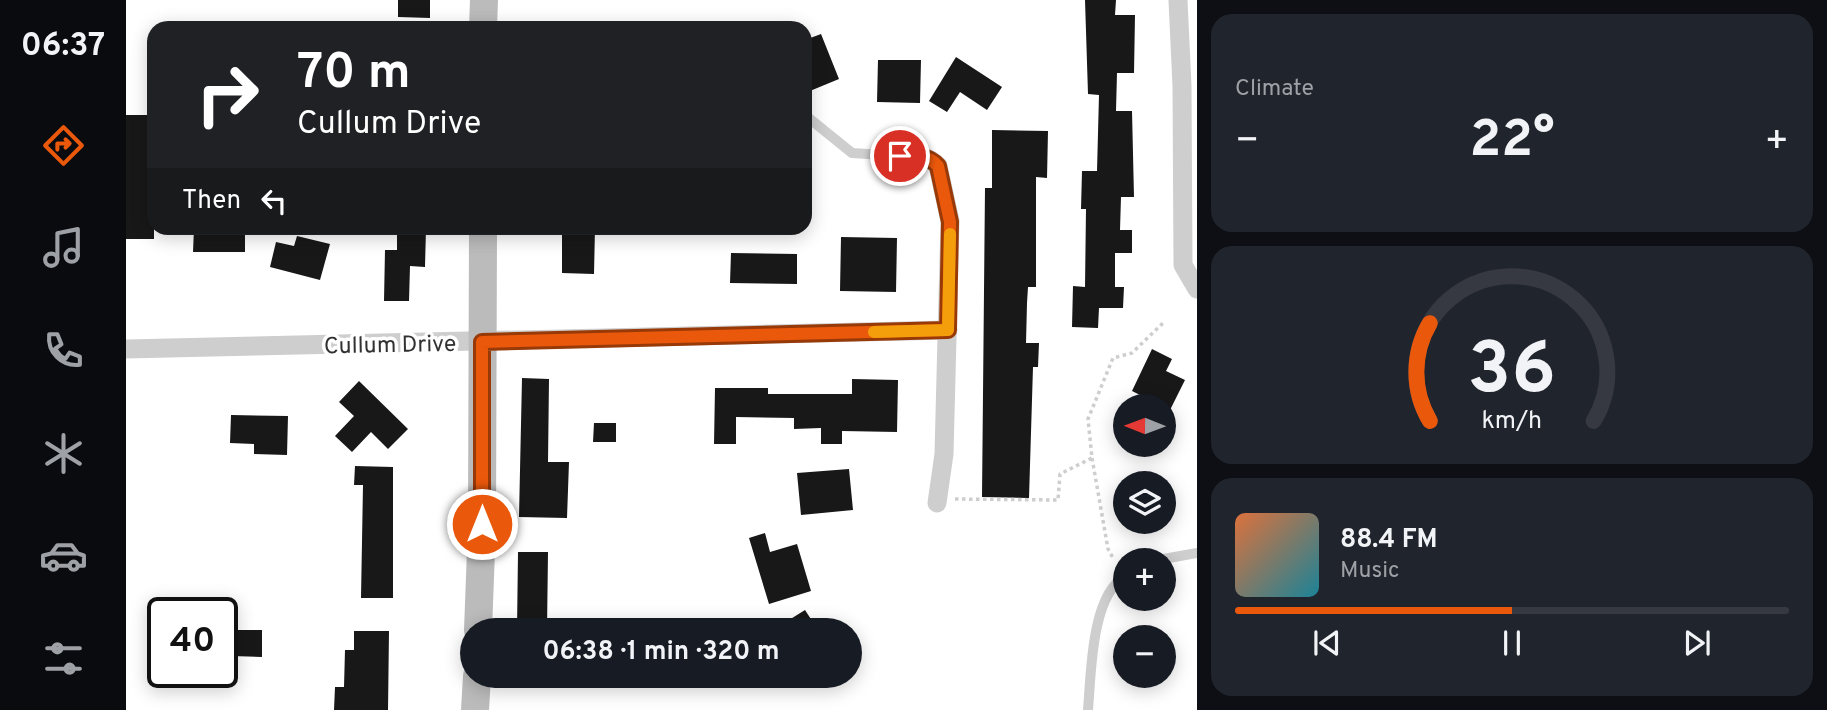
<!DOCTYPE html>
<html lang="en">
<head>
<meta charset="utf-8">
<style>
	:root { --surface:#171b24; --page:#20242c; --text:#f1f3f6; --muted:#9ea1a6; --line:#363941; --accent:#ea580c }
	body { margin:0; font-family:Overpass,sans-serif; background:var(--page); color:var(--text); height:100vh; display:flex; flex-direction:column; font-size:26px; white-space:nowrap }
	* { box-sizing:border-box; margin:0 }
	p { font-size:23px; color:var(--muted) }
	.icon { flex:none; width:38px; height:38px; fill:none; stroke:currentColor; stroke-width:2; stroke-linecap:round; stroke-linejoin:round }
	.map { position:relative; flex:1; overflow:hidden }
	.panel { display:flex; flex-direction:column; gap:14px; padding:14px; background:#0d0f14; width:630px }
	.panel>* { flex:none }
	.banner { position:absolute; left:21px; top:21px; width:665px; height:214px; border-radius:21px; box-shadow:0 4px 18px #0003; background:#202124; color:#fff; overflow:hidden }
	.needle { width:46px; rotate:271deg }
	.tools { position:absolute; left:987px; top:394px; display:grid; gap:14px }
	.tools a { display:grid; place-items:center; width:63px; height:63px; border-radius:50%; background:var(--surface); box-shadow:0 4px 18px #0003; font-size:35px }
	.speed { position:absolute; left:21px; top:597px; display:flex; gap:14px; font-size:35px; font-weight:700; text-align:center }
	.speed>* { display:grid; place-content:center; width:91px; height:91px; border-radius:50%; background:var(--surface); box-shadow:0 4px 18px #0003; line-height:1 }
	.speed .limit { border:4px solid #111; border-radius:10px; background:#fff; color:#111 }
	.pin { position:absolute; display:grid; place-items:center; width:60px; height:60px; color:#fff; margin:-30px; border:4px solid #fff; border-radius:50%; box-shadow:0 2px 7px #0007 }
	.me { position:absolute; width:77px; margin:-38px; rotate:0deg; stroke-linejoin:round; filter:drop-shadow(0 0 5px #0008) }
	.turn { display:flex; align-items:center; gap:24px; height:147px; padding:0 35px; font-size:32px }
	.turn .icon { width:91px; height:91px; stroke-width:2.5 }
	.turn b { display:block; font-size:49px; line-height:60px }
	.then { display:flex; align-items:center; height:66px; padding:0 35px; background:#0003; gap:14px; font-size:26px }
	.big { font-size:52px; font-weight:700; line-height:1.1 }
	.panel .tile { flex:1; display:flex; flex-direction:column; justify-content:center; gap:10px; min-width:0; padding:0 24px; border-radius:21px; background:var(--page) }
	.panel .dial { align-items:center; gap:0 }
	.dial svg { height:182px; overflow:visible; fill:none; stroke:var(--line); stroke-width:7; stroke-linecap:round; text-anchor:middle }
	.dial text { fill:var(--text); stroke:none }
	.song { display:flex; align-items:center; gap:21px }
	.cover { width:84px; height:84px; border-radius:10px; background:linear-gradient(135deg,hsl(20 70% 55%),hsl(190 70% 35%)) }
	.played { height:7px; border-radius:4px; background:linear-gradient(90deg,var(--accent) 50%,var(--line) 50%) }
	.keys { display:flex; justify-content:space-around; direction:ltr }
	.heat { display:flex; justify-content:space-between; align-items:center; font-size:38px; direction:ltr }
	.trip { position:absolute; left:334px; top:618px; width:402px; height:70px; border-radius:35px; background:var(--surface); box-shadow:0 4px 18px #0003; font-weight:700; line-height:70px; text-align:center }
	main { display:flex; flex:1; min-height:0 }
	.dock { display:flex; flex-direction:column; width:126px; justify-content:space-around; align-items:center; background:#090b0e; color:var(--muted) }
	.dock .icon { width:49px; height:49px }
	.dock .on { color:var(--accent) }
	.dock b { font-size:32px; color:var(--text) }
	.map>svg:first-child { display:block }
	.building { fill:#181818 }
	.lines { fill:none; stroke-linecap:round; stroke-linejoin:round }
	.path { stroke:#cecece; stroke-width:3.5; stroke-dasharray:3.5 3.5; stroke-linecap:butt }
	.lane { stroke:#cecece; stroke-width:10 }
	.street { stroke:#cecece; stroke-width:19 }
	.secondary { stroke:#bbb; stroke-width:28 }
	.route-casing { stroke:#983908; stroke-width:18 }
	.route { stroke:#ea580c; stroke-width:12 }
	.slow { stroke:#f59e0b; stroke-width:12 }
	.labels { text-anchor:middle; stroke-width:7; stroke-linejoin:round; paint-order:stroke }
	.street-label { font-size:23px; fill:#313131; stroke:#fff }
</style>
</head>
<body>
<main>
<nav class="dock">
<b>06:37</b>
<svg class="icon on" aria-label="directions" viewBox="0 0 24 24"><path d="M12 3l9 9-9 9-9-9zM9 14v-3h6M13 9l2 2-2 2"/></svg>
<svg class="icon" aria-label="music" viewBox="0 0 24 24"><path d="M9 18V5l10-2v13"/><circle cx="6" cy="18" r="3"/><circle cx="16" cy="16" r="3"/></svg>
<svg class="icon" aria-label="phone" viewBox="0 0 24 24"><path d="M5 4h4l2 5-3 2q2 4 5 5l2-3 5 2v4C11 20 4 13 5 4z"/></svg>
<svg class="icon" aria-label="climate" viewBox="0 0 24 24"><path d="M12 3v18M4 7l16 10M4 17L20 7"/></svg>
<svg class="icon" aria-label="car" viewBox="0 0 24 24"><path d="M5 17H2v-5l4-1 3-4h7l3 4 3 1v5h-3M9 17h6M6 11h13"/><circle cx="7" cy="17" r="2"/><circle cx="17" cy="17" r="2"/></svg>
<svg class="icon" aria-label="filters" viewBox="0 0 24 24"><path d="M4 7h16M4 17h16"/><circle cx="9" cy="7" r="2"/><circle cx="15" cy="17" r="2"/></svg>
</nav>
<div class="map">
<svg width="1071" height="710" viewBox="0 0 1071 710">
	<rect width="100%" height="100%" fill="#fff"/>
	<path class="building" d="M 272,0 L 304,0 L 304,18 L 272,17 Z
		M 959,0 L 990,0 L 989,15 L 1009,15 L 1008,73 L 991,73 L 990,111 L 1006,111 L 1008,197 L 995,197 L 994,230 L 1006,230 L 1006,253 L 989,253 L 989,287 L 998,287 L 997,308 L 973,308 L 972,328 L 946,327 L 947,286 L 959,287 L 960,209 L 955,209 L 956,171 L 971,171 L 973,95 L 962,94 Z
		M 695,34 L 713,79 L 679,93 L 679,40 Z
		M 830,57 L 876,87 L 861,110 L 834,92 L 821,112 L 803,101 Z
		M 752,60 L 795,60 L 794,103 L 751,102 Z
		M 0,115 L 28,115 L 28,239 L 0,239 Z
		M 866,130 L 922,131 L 921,178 L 910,177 L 910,287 L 902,287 L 901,303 L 900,343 L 913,343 L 912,367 L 907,367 L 903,498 L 856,497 L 859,188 L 866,188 Z
		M 68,228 L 119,228 L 119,252 L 67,252 Z
		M 271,228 L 300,228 L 299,267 L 284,266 L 283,301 L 258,301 L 259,250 L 271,250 Z
		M 436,228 L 469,228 L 468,274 L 436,273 Z
		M 171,236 L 204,244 L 194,280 L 144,267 L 150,242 L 168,246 Z
		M 715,237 L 771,238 L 770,292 L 714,291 Z
		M 605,253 L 671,254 L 671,284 L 604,283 Z
		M 1026,349 L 1046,359 L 1040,371 L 1059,380 L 1044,410 L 1006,391 Z
		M 396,378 L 423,379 L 422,462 L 443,462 L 441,518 L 393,517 Z
		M 726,379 L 772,380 L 771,432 L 716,431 L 716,444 L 695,444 L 695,428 L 668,429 L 668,418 L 610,417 L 610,444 L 588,444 L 589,388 L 642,388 L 642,394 L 726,394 Z
		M 233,381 L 282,429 L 262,449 L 245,432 L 226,452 L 209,436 L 228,416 L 213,402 Z
		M 105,415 L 162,416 L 161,455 L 128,454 L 128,444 L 104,443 Z
		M 468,423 L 490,423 L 490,442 L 467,442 Z
		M 229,466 L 267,467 L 267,598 L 235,598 L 237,485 L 228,485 Z
		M 723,469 L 727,510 L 675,515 L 671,473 Z
		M 639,533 L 644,552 L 671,544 L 685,591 L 643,604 L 623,538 Z
		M 392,552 L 422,552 L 421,630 L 391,630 Z
		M 679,610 L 692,630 L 647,630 Z
		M 106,630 L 136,630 L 136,657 L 106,656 Z
		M 228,631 L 263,631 L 262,710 L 208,710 L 209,687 L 218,687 L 219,650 L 228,650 Z"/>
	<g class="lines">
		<path class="path" d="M 966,458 L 982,549 L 987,558
			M 829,499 L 932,500 L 934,474 L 966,458 L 962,419 L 987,358 L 1006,353 L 1037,323"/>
		<path class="lane" d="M 679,115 L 726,153 L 774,156
			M 1032,560 L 1071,553
			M 962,710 C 965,676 965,594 999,577"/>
		<path class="street" d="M 1052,0 L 1056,86 L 1057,265 L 1071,289
			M 774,156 C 789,155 802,155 812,166 L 824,221 L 818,454 L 811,503
			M 0,349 L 822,330"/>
		<path class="secondary" d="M 357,28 L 358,0
			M 352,630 L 356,524 L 357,228
			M 349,710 L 351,676"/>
	</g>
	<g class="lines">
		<defs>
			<path id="route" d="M 356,524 L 356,342 L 822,330 L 824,222 L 812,166 C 802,155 789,155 774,156"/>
		</defs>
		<use href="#route" class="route-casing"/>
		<use href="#route" class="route"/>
		<path class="slow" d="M 748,332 L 822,330 L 824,234"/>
	</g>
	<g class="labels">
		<g class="street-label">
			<text transform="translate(264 344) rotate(-1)" y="8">Cullum Drive</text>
		</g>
	</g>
</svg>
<div class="tools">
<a><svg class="needle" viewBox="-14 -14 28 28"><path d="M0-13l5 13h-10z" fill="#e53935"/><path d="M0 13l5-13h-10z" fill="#9ea1a6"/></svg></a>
<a><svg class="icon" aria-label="layers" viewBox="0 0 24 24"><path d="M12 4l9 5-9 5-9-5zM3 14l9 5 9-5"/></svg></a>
<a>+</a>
<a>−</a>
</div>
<div class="speed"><div class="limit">40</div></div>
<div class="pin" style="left:774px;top:156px;background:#d93025"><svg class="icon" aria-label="arrive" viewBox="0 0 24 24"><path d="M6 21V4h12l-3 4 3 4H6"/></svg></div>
<svg class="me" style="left:356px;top:524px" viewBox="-20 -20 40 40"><circle r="17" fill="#ea580c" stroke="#fff" stroke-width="3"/><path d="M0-11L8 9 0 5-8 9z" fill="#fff"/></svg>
<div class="trip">06:38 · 1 min · 320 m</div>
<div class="banner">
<div class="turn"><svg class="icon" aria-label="right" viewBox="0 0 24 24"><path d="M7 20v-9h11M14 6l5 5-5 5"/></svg><div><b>70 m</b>Cullum Drive</div></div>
<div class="then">Then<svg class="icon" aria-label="left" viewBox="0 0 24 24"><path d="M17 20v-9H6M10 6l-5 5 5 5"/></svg></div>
</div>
</div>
<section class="panel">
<div class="tile"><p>Climate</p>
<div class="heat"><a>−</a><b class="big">22°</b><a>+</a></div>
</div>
<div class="tile dial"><svg viewBox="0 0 100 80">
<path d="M14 69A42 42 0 1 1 86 69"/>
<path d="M14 69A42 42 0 0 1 14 26" stroke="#ea580c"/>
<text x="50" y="56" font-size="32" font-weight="700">36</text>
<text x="50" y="72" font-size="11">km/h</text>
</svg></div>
<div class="tile">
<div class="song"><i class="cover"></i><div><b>88.4 FM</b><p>Music</p></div></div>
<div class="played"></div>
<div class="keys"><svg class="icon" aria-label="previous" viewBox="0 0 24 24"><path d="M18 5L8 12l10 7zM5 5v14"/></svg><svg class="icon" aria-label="pause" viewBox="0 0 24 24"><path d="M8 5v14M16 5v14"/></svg><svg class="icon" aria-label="next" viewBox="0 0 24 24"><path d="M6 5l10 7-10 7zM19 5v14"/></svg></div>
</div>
</section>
</main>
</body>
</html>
